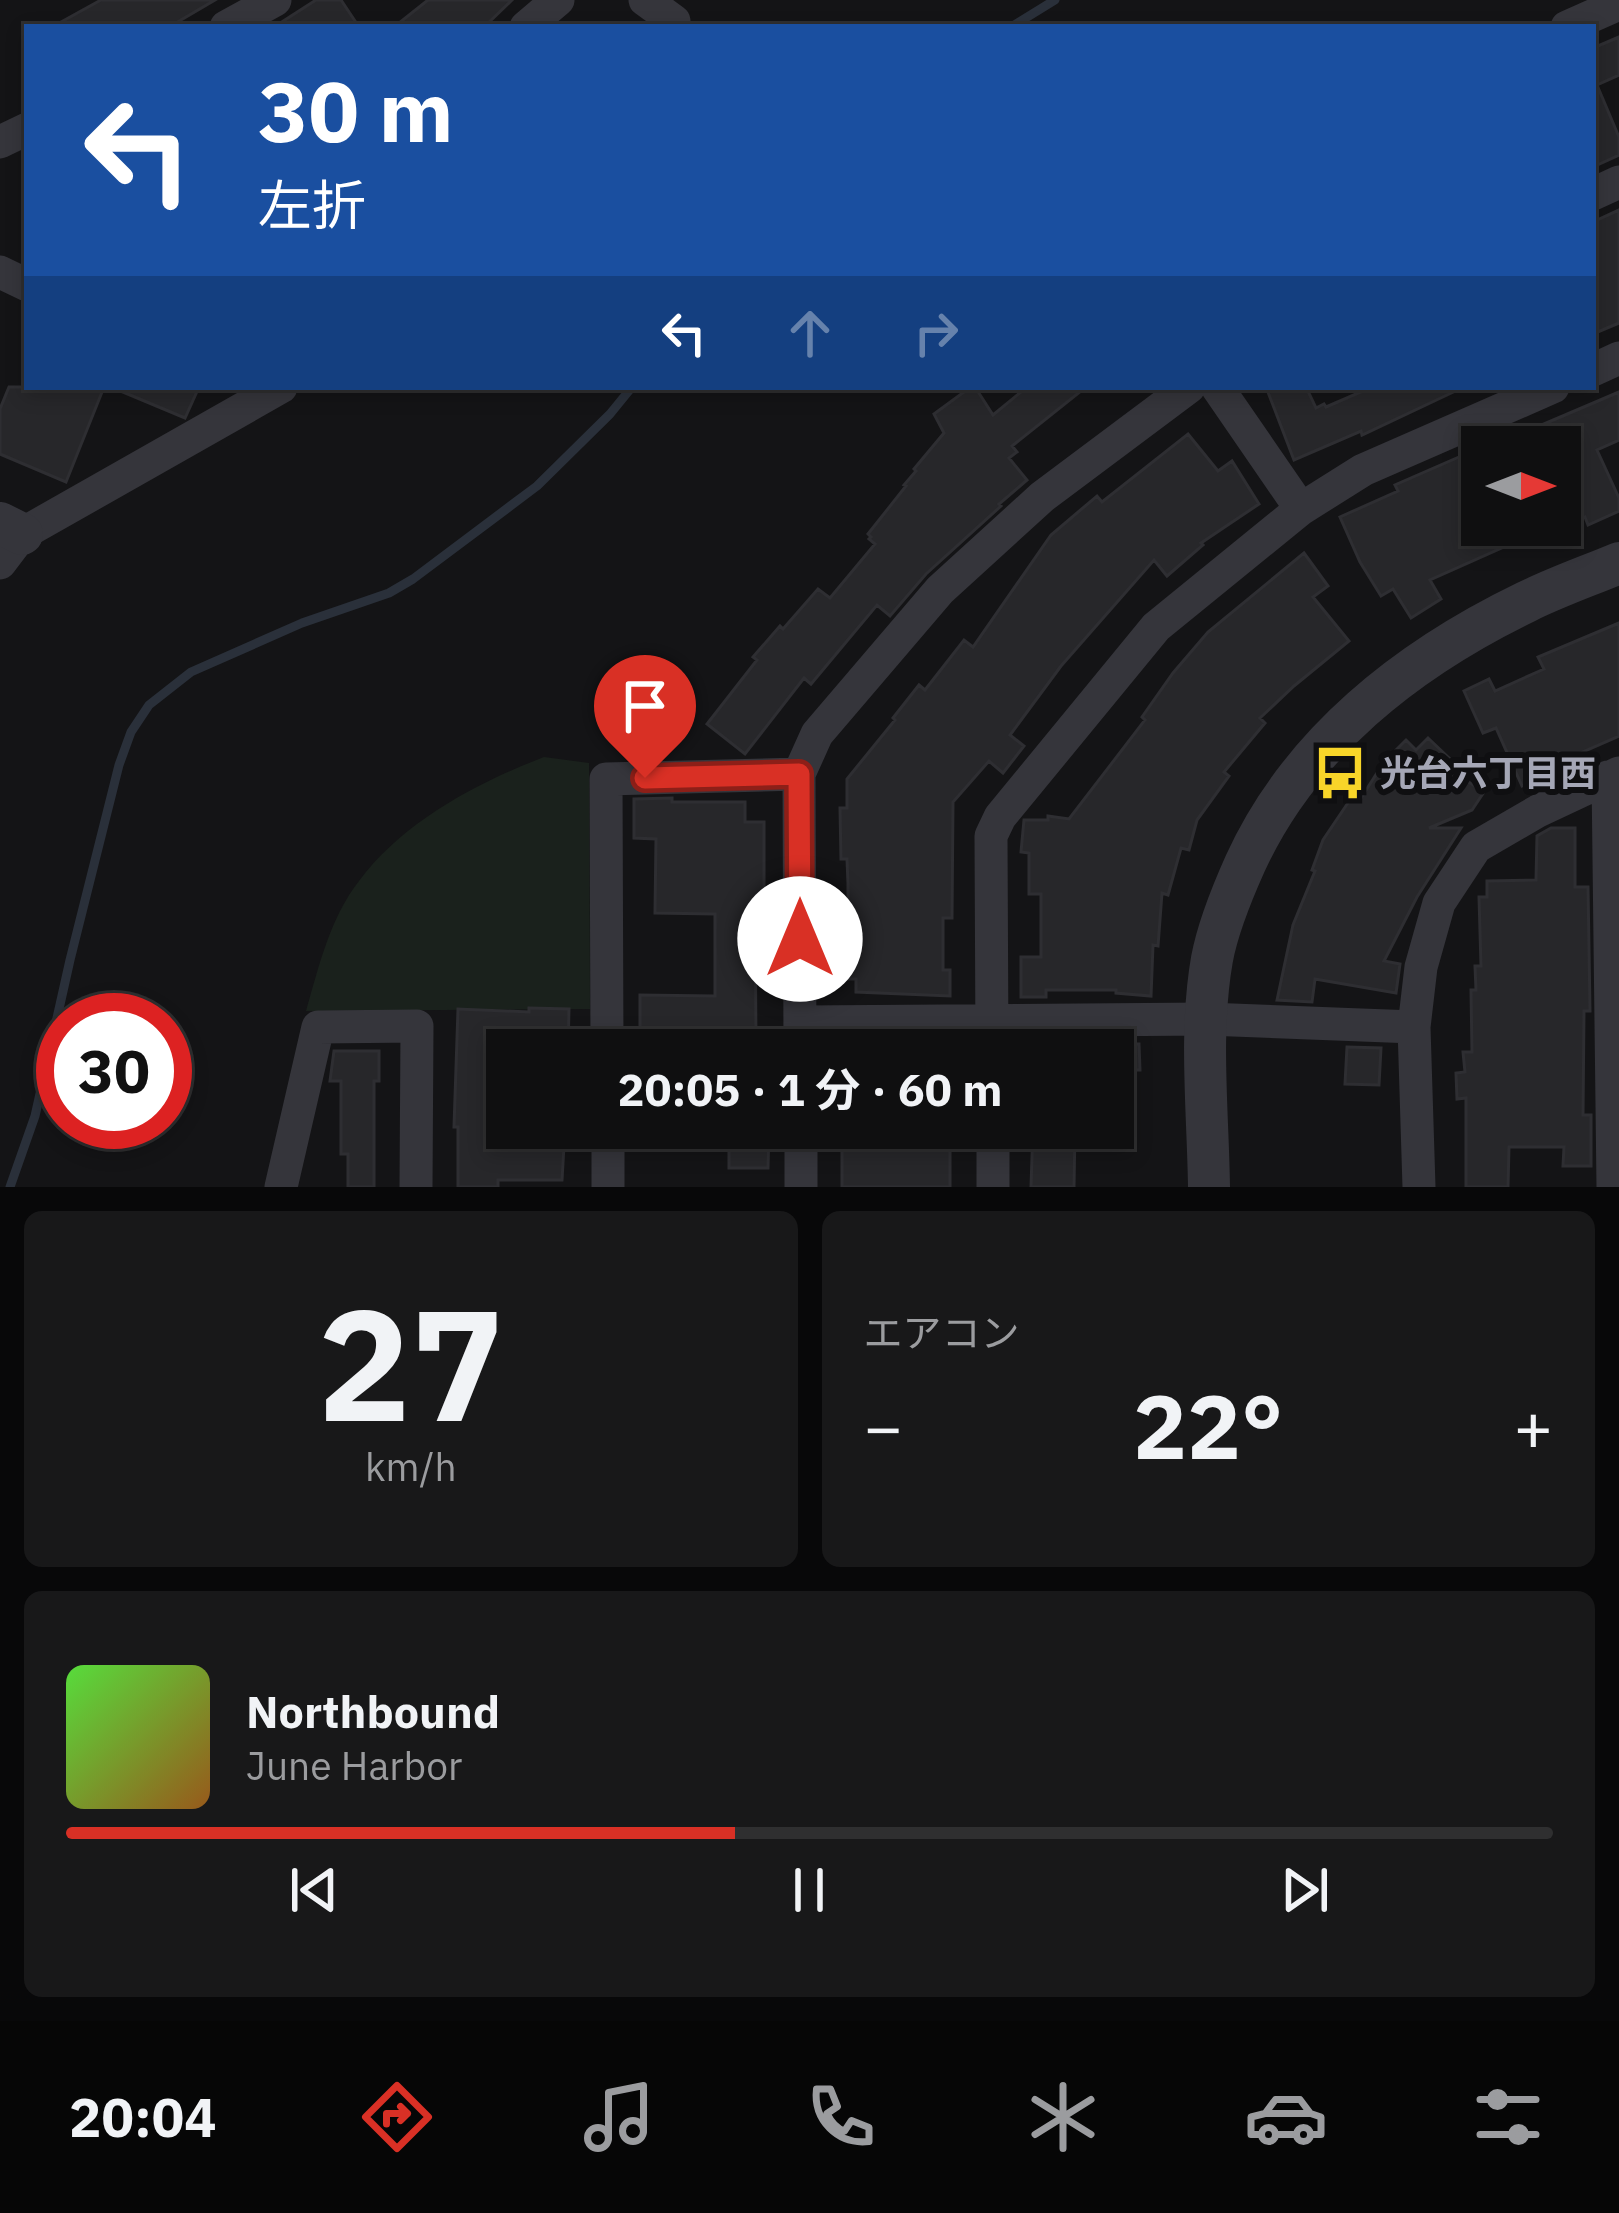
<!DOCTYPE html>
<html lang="ja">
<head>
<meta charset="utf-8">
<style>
	:root { --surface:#0f0f10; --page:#181819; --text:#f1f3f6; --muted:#9b9c9f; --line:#2f2f30; --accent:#d93025 }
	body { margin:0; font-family:"IBM Plex Sans","Noto Sans JP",sans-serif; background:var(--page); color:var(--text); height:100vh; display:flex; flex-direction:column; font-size:45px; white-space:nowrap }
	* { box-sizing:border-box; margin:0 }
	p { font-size:39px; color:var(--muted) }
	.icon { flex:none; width:66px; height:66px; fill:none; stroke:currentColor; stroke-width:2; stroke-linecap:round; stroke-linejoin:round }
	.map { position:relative; height:1187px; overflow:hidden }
	.sheet { display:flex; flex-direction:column; gap:24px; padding:24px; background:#080809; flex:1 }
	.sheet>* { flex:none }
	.guide { position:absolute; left:24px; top:24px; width:1572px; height:366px; border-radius:0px; box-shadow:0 6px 18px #0003,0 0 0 3px var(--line); background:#1a4fa0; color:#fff; overflow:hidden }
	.needle { width:78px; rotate:90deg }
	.controls { position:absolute; left:1461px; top:426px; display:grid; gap:24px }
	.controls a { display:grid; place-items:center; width:120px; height:120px; border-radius:0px; background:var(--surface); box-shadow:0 6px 18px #0003,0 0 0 3px var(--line); font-size:60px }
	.speed { position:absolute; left:36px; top:993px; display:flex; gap:24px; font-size:60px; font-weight:700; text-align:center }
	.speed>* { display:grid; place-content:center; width:156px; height:156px; border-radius:50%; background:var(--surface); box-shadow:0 6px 18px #0003,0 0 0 3px var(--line); line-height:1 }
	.speed .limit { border:18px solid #d22; background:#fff; color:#111 }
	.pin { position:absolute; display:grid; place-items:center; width:102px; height:102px; color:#fff; margin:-123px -51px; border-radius:50% 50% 50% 0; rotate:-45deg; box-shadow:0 0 12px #0007 }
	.pin .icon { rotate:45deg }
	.me { position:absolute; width:132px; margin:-66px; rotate:0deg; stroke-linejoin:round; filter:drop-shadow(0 0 9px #0008) }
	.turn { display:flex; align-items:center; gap:42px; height:252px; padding:0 36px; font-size:54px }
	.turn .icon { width:156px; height:156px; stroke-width:2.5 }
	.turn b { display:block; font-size:84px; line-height:102px }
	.lanes { display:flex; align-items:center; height:114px; padding:0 36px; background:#0003; justify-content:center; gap:60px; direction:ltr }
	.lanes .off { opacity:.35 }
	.big { font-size:90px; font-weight:700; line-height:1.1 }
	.sheet .tile { flex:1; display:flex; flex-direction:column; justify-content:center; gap:18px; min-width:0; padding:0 42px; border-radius:18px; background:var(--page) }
	.sheet .dial { align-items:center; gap:0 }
	.dial b { font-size:156px; line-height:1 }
	.song { display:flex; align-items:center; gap:36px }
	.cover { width:144px; height:144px; border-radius:18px; background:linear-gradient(135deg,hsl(110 70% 55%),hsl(30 70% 35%)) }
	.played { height:12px; border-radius:6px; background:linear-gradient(90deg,var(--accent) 45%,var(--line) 45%) }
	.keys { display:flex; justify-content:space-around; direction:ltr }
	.heat { display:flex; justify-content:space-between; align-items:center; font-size:66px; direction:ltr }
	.sheet .tiles { flex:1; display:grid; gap:24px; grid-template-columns:1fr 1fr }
	.tile:last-child { grid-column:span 2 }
	.trip { position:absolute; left:486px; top:1029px; width:648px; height:120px; border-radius:0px; background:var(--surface); box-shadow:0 6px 18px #0003,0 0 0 3px var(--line); font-weight:700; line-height:120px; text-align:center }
	.tabs { display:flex; height:192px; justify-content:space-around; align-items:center; background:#060606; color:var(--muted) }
	.tabs .icon { width:84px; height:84px }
	.tabs .active { color:var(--accent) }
	.tabs b { font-size:54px; color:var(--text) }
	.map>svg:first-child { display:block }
	.green { fill:#1a211c }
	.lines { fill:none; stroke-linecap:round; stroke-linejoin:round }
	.stream { stroke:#2a303a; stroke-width:9 }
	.building { fill:#27272a; stroke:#2e2e32; stroke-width:3 }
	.minor { stroke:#35353b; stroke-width:33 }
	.tertiary { stroke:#35353b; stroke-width:42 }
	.route-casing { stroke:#8d1f18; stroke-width:30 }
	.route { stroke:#d93025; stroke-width:21 }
	.labels { text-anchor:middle; stroke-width:12; stroke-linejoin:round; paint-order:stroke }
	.poi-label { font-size:36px; font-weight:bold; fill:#a5a7b6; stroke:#0f0f11; text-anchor:start }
</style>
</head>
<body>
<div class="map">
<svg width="1619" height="1187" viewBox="0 0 1619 1187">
	<rect width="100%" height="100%" fill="#141416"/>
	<path class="green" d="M 544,757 L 589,763 L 590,1009 L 306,1011 C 319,966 330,918 359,881 C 404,821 477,783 544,757 Z"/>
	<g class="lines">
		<path class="stream" d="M 1011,27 L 1055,0
			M 10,1187 L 35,1116 L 70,960 L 119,765 L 131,732 L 149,705 L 191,672 L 302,623 L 389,593 L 413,579 L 537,486 L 610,414 L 632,387"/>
	</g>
	<path class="building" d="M 101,0 L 215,0 L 169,27 L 52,27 Z
		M 316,0 L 341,0 L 359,27 L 274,27 Z
		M 428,0 L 512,0 L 484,27 L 394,27 Z
		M 1619,37 L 1619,75 L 1597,85 L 1619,137 L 1619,155 L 1593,167 L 1593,48 Z
		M 1619,210 L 1619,323 L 1593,334 L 1593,222 Z
		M 9,387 L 104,387 L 66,482 L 0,454 L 0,409 Z
		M 111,387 L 199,387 L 185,418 Z
		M 975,387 L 993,415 L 1027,387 L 1086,387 L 1012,446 L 1017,452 L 1009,458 L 1027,480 L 999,504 L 1001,506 L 926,574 L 890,616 L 877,605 L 811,684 L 804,678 L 745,754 L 707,724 L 757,660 L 753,657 L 780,626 L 783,629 L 818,589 L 830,598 L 875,544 L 869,539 L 871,537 L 868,534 L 906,486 L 904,485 L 916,471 L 914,469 L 944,433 L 934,414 L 968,389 L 969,391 Z
		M 1266,387 L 1306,387 L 1316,408 L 1324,404 L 1326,407 L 1372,387 L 1464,387 L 1362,435 L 1361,431 L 1294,460 Z
		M 1619,392 L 1619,440 L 1597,450 L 1619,498 L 1619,511 L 1588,525 L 1585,517 L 1560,528 L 1560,447 L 1490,447 Z
		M 1188,434 L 1218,471 L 1232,461 L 1259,504 L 1201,543 L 1203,545 L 1167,576 L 1154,560 L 1061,666 L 1010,735 L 1024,746 L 1003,773 L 989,761 L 953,802 L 952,918 L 943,918 L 943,970 L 950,970 L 950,996 L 856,992 L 856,979 L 842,979 L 842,954 L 848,954 L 848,884 L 847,859 L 841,859 L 840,808 L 847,808 L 847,779 L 895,720 L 893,718 L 919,685 L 925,690 L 964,640 L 973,647 L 1051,535 L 1097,496 L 1102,502 Z
		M 1482,447 L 1482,525 L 1553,525 L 1430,580 L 1441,599 L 1411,618 L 1393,589 L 1381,596 L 1360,562 L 1340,517 L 1398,491 L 1395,485 Z
		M 1304,553 L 1328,586 L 1313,597 L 1349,641 L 1294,686 L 1260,718 L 1265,723 L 1224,772 L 1229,776 L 1197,820 L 1189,850 L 1181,848 L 1168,895 L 1162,893 L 1158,946 L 1153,945 L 1151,996 L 1116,993 L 1116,990 L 1046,990 L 1046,997 L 1021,997 L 1021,957 L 1041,957 L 1041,894 L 1029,894 L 1029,853 L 1021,852 L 1024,820 L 1048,820 L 1048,816 L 1069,819 L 1145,720 L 1142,717 L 1173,673 L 1208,632 Z
		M 1619,623 L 1619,736 L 1553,765 L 1555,770 L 1522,786 L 1496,728 L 1483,733 L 1464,691 L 1489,679 L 1495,691 L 1544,669 L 1538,657 Z
		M 1428,738 L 1449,758 L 1442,765 L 1484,792 L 1472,810 L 1429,828 L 1461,828 L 1417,897 L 1384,961 L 1400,964 L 1396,993 L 1315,979 L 1312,1002 L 1277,1000 L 1293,925 L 1315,871 L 1312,870 L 1323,840 L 1354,794 L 1361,798 L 1384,762 L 1406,740 L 1416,750 Z
		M 672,798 L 672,802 L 745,802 L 745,822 L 764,822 L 764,907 L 755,907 L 756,1042 L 719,1042 L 719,1034 L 640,1033 L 640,995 L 715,996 L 715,914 L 655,913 L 656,839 L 634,838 L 634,799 Z
		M 1551,828 L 1575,828 L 1575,887 L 1588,887 L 1590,1011 L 1584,1011 L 1583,1115 L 1591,1115 L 1591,1166 L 1563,1166 L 1564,1147 L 1509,1147 L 1508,1187 L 1466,1187 L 1466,1098 L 1457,1099 L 1456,1073 L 1465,1072 L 1463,1052 L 1472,1052 L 1471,990 L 1476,990 L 1475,966 L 1481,966 L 1479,897 L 1487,897 L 1487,881 L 1536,880 L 1537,836 Z
		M 529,1008 L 569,1009 L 568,1050 L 500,1050 L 500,1108 L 507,1108 L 507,1128 L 565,1128 L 562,1180 L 498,1180 L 498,1187 L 458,1187 L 458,1127 L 454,1127 L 458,1009 L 529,1012 Z
		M 1113,1044 L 1139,1044 L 1140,1070 L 1113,1070 Z
		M 1347,1047 L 1381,1048 L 1379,1085 L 1345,1084 Z
		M 334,1051 L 379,1051 L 379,1081 L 374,1081 L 374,1187 L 348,1187 L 348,1154 L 341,1154 L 341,1081 L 330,1081 Z
		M 842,1128 L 950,1128 L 950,1187 L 842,1187 Z
		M 1033,1128 L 1075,1128 L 1074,1187 L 1031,1187 Z
		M 729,1130 L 769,1130 L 768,1168 L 729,1168 Z"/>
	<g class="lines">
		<path class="minor" d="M 645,0 L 674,21
			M 226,27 L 275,0
			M 526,27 L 558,0
			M 1567,27 L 1619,4
			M 0,142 L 27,129
			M 1593,194 L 1619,182
			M 0,272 L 27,285
			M 1593,370 L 1619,358
			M 1217,387 L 1301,509
			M 0,563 L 22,534 L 281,387
			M 1608,777 L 1613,1187
			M 800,1022 L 1207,1019 L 1414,1027
			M 607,1050 L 606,779 L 799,774
			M 800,1050 L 799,774 L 817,734 L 940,590 L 1042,497 L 1189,387
			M 992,1050 L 991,836 L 1000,817 L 1156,627 L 1301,509 L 1363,470 L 1553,387
			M 608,1128 L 608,1187
			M 801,1128 L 801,1187
			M 993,1128 L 993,1187
			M 281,1187 L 318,1027 L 417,1026 L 416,1187
			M 1419,1187 L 1414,1027 L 1421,967 L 1439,903 L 1476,847 L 1538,811 L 1619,773"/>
		<path class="tertiary" d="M 0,523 L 22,534
			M 1209,1187 C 1208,1112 1199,1033 1212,959 C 1218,927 1232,893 1245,864 C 1300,743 1408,659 1526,602 C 1556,587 1588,576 1619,563"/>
	</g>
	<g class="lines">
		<defs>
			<path id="route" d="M 645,778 L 799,774 L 800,939"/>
		</defs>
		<use href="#route" class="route-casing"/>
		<use href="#route" class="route"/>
	</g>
	<defs>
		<symbol id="bus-bare" viewBox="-9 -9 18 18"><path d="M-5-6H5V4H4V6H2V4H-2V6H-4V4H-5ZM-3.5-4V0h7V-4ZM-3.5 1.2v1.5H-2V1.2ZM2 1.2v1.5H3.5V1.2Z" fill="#f8d529" stroke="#0f0f11" stroke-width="2.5" paint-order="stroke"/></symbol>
	</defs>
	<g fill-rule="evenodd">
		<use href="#bus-bare" x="1302" y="735" width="76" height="76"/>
	</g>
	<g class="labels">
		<g class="poi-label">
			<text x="1380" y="786">光台六丁目西</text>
		</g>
	</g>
</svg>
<div class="controls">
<a><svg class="needle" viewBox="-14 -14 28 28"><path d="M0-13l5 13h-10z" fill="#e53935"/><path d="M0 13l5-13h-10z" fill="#9b9c9f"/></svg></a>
</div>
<div class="speed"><div class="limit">30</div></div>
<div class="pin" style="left:645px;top:778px;background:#d93025"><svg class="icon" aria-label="arrive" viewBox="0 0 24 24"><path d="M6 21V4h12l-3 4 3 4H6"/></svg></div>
<svg class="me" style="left:800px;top:939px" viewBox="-20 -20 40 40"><circle r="19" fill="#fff"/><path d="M0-13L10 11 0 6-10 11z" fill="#d93025"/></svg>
<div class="trip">20:05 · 1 分 · 60 m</div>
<div class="guide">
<div class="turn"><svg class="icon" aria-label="left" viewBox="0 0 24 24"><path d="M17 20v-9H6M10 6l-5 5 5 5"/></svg><div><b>30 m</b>左折</div></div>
<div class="lanes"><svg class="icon" aria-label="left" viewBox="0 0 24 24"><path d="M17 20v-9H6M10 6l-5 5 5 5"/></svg><svg class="icon off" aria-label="ahead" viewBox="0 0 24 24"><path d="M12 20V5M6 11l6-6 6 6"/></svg><svg class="icon off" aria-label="right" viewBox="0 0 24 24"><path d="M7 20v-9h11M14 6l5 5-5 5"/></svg></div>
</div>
</div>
<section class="sheet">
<div class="tiles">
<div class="tile dial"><b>27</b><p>km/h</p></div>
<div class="tile"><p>エアコン</p>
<div class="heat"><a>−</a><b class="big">22°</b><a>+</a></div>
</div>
<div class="tile">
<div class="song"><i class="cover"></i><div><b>Northbound</b><p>June Harbor</p></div></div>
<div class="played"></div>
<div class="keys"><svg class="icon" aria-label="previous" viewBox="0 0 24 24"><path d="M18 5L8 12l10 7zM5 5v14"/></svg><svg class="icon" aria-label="pause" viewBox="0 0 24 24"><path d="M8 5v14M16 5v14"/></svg><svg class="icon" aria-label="next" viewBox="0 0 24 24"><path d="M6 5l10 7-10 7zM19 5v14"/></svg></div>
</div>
</div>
</section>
<nav class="tabs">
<b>20:04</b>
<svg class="icon active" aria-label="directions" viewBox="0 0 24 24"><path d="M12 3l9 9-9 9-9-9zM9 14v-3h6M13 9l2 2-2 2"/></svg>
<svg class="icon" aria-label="music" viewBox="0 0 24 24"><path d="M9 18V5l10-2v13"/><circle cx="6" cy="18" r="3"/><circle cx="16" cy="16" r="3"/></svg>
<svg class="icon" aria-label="phone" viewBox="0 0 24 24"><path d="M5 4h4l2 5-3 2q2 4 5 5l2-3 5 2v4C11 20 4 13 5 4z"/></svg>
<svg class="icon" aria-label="climate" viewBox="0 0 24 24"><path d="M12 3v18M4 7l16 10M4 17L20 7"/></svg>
<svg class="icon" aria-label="car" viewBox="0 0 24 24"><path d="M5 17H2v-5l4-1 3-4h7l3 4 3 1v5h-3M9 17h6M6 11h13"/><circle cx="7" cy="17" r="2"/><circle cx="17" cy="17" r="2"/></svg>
<svg class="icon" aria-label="filters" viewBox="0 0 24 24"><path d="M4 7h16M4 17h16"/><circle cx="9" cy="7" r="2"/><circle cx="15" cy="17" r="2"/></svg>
</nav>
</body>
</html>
